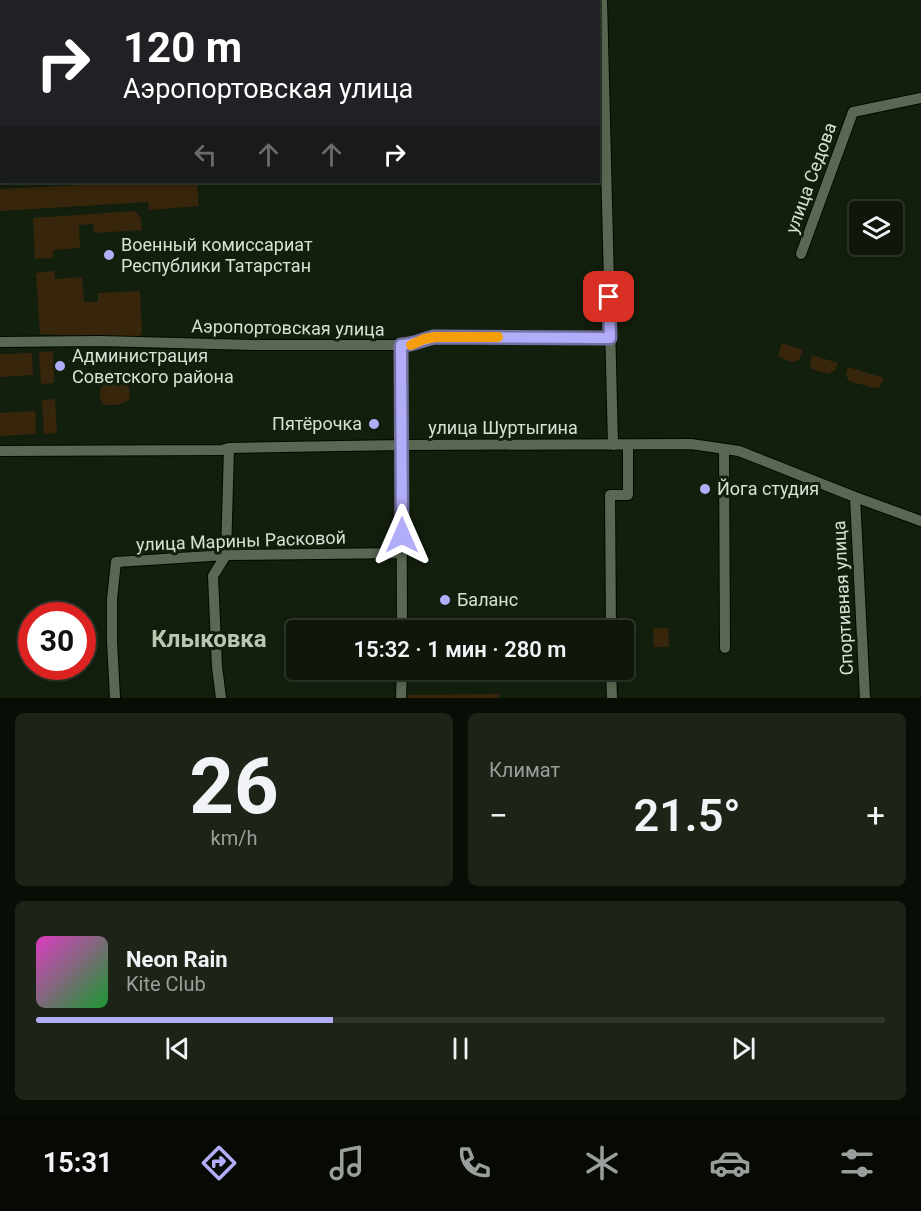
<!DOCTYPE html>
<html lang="ru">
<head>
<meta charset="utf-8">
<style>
	:root { --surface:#0e170a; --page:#1c2418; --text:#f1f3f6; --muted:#9b9f9c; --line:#2e362b; --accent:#b2adf9 }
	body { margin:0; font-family:Roboto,sans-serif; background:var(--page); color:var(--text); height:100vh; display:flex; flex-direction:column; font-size:22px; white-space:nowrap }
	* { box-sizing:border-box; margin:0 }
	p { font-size:20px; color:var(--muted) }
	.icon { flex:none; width:33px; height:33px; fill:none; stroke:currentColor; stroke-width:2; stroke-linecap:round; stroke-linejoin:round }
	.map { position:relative; height:698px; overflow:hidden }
	.sheet { display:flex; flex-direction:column; gap:15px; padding:15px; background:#080d06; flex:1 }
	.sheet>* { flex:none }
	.top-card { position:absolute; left:0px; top:0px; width:600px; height:183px; box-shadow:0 3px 9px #0003,0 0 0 2px var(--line); background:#202124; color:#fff; overflow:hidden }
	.tools { position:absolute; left:849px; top:201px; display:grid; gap:12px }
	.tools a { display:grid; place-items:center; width:54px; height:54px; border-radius:6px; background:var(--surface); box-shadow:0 3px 9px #0003,0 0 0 2px var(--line); font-size:30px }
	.speed { position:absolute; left:18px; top:602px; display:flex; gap:12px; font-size:30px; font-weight:700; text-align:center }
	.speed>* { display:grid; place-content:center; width:78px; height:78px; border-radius:50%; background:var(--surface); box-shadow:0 3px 9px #0003,0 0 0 2px var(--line); line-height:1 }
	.speed .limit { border:9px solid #d22; background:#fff; color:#111 }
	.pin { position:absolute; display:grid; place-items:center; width:51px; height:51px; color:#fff; margin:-26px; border-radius:12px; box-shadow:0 3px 9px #0006 }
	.me { position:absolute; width:66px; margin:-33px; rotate:0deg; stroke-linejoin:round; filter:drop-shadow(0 0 4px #0008) }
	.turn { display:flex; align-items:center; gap:21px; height:126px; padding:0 24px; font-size:27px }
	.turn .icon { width:78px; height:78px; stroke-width:2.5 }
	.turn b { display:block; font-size:42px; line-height:51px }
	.lanes { display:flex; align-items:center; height:57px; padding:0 24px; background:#0003; justify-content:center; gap:30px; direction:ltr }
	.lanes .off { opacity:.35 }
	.big { font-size:45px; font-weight:600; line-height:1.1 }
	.sheet .tile { flex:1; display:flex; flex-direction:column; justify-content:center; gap:9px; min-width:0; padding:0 21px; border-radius:9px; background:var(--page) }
	.sheet .dial { align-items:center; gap:0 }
	.dial b { font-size:78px; line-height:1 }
	.song { display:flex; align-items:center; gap:18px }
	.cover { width:72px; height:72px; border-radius:9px; background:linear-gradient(135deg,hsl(310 70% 55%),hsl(130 70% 35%)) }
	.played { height:6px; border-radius:3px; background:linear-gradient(90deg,var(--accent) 35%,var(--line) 35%) }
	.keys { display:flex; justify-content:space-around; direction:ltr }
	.heat { display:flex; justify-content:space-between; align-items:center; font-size:33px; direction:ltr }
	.sheet .tiles { flex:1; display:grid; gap:15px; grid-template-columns:1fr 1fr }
	.tile:last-child { grid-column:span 2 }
	.trip { position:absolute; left:286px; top:620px; width:348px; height:60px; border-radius:6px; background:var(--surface); box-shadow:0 3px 9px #0003,0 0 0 2px var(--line); font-weight:600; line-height:60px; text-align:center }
	.tabs { display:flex; height:96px; justify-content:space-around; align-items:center; background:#060904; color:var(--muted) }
	.tabs .icon { width:42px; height:42px }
	.tabs .selected { color:var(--accent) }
	.tabs b { font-size:27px; color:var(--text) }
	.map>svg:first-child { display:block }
	.green { fill:#37260b }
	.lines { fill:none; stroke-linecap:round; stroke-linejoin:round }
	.street-casing { stroke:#020800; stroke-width:12 }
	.street { stroke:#5a6853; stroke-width:10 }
	.route-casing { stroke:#7470a2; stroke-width:15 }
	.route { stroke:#b2adf9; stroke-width:10 }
	.slow { stroke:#f59e0b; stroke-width:10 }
	.poi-dot { fill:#b2adf9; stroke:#131f0d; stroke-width:2 }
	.labels { text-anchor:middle; stroke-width:6; stroke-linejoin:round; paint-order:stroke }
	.street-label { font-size:18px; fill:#d8e0d4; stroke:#131f0d }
	.poi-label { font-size:18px; fill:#d8e0d4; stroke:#131f0d; text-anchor:start }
	.district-label { font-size:24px; font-weight:bold; fill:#b8c8b1; stroke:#131f0d }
</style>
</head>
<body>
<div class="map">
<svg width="921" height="698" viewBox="0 0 921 698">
	<rect width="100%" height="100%" fill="#131f0d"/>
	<path class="green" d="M 145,182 L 197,182 L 199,206 L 149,210 L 148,202 L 0,211 L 0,189 Z
		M 135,211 L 141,218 L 142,230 L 94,233 L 93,224 L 79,225 L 80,248 L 53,250 L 53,258 L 35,259 L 33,218 Z
		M 54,271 L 55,279 L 82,277 L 84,302 L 98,302 L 98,293 L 140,291 L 142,333 L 137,338 L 40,334 L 36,273 Z
		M 782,343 L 803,350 L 799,360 L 792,362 L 778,357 Z
		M 53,351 L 54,383 L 41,384 L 39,352 Z
		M 32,353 L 33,375 L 0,377 L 0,354 Z
		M 812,355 L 838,363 L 835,370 L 829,374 L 812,369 L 810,363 Z
		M 848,367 L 884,378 L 880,387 L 874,388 L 849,381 L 846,375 Z
		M 108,379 C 124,377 132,382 129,400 L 117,405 L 104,405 C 97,397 99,385 108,379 Z
		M 55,399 L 57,433 L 44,434 L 42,400 Z
		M 35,411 L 36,434 L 0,436 L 0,413 Z
		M 653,628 L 668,628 L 669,647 L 654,647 Z
		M 499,694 L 499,698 L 405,698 L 405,695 Z"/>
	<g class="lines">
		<defs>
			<path id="street" d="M 602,0 L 613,445
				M 801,254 L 853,112 L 921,98
				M 0,342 L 99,341 L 253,345 L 408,345 L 435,337 L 610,338
				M 401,345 L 402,630
				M 724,449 L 725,648
				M 0,451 L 222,450 L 229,448 L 401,445 L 691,444 L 739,451 L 855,497 L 921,521
				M 855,497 L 865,698
				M 611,630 L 610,495 L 628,495 L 628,445
				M 611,669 L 612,698
				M 115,698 L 112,641 L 112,599 L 116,562 L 226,555 L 402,553
				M 221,698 L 217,667 L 213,576 L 226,555 L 229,448
				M 401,698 L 402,669"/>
		</defs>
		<use href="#street" class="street-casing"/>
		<use href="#street" class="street"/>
	</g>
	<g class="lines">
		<defs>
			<path id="route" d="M 402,535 L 401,345 C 413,345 423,339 435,337 L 610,338 L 609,297"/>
		</defs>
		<use href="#route" class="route-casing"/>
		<use href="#route" class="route"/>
		<path class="slow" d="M 411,345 L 424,339 L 435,337 L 498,337"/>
	</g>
	<g class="poi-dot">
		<circle cx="109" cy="255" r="6"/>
		<circle cx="60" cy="366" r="6"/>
		<circle cx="374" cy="424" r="6"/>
		<circle cx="705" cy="489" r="6"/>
		<circle cx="445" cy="600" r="6"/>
	</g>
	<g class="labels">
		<g class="street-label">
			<text transform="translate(811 178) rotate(-70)" y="6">улица Седова</text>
			<text transform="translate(288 328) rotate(1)" y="6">Аэропортовская улица</text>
			<text x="503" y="434">улица Шуртыгина</text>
			<text transform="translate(241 541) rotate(-2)" y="6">улица Марины Расковой</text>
			<text transform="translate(843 598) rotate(-93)" y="6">Спортивная улица</text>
		</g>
		<g class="poi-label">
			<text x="121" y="251">Военный комиссариат<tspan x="121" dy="21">Республики Татарстан</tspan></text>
			<text x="72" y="362">Администрация<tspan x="72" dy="21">Советского района</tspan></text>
			<text x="362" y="430" text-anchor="end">Пятёрочка</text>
			<text x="717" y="495">Йога студия</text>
			<text x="457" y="606">Баланс</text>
		</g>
		<g class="district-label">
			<text x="209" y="647">Клыковка</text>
		</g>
	</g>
</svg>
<div class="tools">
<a><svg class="icon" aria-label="layers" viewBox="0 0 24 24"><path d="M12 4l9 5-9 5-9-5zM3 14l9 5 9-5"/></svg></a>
</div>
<div class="speed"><div class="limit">30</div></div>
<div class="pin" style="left:609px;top:297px;background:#d93025"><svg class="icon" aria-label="arrive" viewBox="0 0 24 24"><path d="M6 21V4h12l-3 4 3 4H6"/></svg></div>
<svg class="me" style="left:402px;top:535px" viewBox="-20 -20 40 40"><path d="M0-17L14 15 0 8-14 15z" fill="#b2adf9" stroke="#fff" stroke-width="4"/></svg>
<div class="trip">15:32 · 1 мин · 280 m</div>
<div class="top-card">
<div class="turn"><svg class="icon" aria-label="right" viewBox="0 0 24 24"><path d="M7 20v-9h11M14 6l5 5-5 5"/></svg><div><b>120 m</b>Аэропортовская улица</div></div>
<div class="lanes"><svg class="icon off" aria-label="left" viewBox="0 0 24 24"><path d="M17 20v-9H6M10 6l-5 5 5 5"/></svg><svg class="icon off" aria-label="ahead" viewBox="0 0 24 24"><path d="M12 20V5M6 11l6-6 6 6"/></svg><svg class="icon off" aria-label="ahead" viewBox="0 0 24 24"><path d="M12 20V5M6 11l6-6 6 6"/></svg><svg class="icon" aria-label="right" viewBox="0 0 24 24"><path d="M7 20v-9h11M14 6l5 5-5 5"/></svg></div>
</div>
</div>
<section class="sheet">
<div class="tiles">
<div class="tile dial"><b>26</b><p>km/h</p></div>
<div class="tile"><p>Климат</p>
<div class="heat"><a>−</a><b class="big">21.5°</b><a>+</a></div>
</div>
<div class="tile">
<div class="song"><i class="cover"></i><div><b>Neon Rain</b><p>Kite Club</p></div></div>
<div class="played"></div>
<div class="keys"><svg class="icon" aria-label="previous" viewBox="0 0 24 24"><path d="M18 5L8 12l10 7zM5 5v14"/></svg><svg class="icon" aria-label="pause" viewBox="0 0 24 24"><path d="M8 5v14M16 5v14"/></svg><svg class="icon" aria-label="next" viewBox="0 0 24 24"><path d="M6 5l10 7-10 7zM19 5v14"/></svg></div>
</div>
</div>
</section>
<nav class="tabs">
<b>15:31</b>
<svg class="icon selected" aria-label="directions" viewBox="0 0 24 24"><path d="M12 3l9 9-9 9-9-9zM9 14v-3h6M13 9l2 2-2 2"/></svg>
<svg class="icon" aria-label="music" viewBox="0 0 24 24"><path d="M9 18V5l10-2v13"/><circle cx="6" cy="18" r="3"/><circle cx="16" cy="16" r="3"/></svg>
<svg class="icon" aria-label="phone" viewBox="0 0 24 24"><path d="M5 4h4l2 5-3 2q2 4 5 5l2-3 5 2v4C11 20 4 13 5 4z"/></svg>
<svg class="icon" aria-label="climate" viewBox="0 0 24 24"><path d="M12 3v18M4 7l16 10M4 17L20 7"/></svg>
<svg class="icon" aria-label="car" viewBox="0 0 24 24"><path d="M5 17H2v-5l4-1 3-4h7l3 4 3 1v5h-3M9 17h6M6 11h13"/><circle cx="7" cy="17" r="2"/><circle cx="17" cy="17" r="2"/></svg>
<svg class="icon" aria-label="filters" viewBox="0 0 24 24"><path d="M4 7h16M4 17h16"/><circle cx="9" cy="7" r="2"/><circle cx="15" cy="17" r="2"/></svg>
</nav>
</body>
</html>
